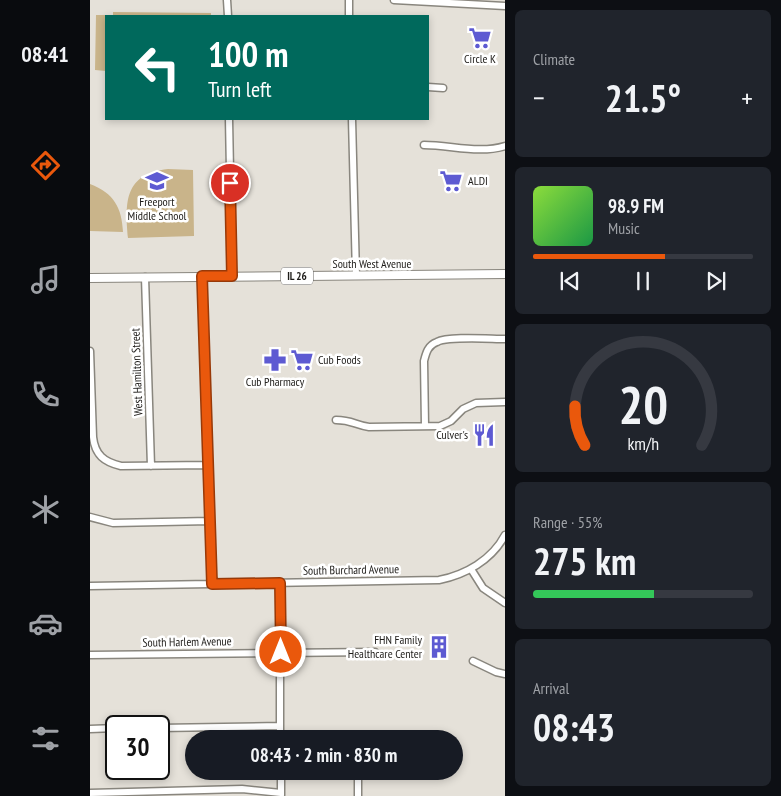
<!DOCTYPE html>
<html lang="en">
<head>
<meta charset="utf-8">
<style>
	:root { --surface:#171b24; --page:#20242c; --text:#f1f3f6; --muted:#9ea1a6; --line:#363941; --accent:#ea580c }
	body { margin:0; font-family:"PT Sans Narrow",sans-serif; background:var(--page); color:var(--text); height:100vh; display:flex; flex-direction:column; font-size:19px; white-space:nowrap }
	* { box-sizing:border-box; margin:0 }
	p { font-size:16px; color:var(--muted) }
	.icon { flex:none; width:28px; height:28px; fill:none; stroke:currentColor; stroke-width:2; stroke-linecap:round; stroke-linejoin:round }
	.map { position:relative; flex:1; overflow:hidden }
	.details { display:flex; flex-direction:column; gap:10px; padding:10px; background:#0d0f14; width:276px }
	.details>* { flex:none }
	.top-card { position:absolute; left:15px; top:15px; width:324px; height:105px; border-radius:0px; box-shadow:0 2px 8px #0003; background:#00695c; color:#fff; overflow:hidden }
	.speed { position:absolute; left:15px; top:715px; display:flex; gap:10px; font-size:25px; font-weight:700; text-align:center }
	.speed>* { display:grid; place-content:center; width:65px; height:65px; border-radius:50%; background:var(--surface); box-shadow:0 2px 8px #0003; line-height:1 }
	.speed .limit { border:2px solid #111; border-radius:8px; background:#fff; color:#111 }
	.pin { position:absolute; display:grid; place-items:center; width:42px; height:42px; color:#fff; margin:-21px; border:2px solid #fff; border-radius:50%; box-shadow:0 1px 5px #0007 }
	.me { position:absolute; width:55px; margin:-28px; rotate:0deg; stroke-linejoin:round; filter:drop-shadow(0 0 4px #0008) }
	.turn { display:flex; align-items:center; gap:18px; height:105px; padding:0 20px; font-size:22px }
	.turn .icon { width:65px; height:65px; stroke-width:2.5 }
	.turn b { display:block; font-size:35px; line-height:42px }
	.big { font-size:38px; font-weight:800; line-height:1.1 }
	.details .card { flex:1; display:flex; flex-direction:column; justify-content:center; gap:8px; min-width:0; padding:0 18px; border-radius:8px; background:var(--page) }
	.details .dial { align-items:center; gap:0 }
	.dial svg { height:130px; overflow:visible; fill:none; stroke:var(--line); stroke-width:7; stroke-linecap:round; text-anchor:middle }
	.dial text { fill:var(--text); stroke:none }
	.song { display:flex; align-items:center; gap:15px }
	.cover { width:60px; height:60px; border-radius:8px; background:linear-gradient(135deg,hsl(90 70% 55%),hsl(140 70% 35%)) }
	.played { height:5px; border-radius:2px; background:linear-gradient(90deg,var(--accent) 60%,var(--line) 60%) }
	.keys { display:flex; justify-content:space-around; direction:ltr }
	.heat { display:flex; justify-content:space-between; align-items:center; font-size:28px; direction:ltr }
	.charge { height:8px; border-radius:4px; background:linear-gradient(90deg,#34c759 55%,var(--line) 0) }
	.trip { position:absolute; left:95px; top:730px; width:278px; height:50px; border-radius:25px; background:var(--surface); box-shadow:0 2px 8px #0003; font-weight:800; line-height:50px; text-align:center }
	main { display:flex; flex:1; min-height:0 }
	.menu { display:flex; flex-direction:column; width:90px; justify-content:space-around; align-items:center; background:#090b0e; color:var(--muted) }
	.menu .icon { width:35px; height:35px }
	.menu .on { color:var(--accent) }
	.menu b { font-size:22px; color:var(--text) }
	.map>svg:first-child { display:block }
	.green { fill:#c9b48a }
	.lines { fill:none; stroke-linecap:round; stroke-linejoin:round }
	.minor-casing { stroke:#89867e; stroke-width:9 }
	.major-casing { stroke:#89867e; stroke-width:10 }
	.minor { stroke:#fff; stroke-width:6 }
	.major { stroke:#fff; stroke-width:8 }
	.route-casing { stroke:#983908; stroke-width:12 }
	.route { stroke:#ea580c; stroke-width:9 }
	.labels { text-anchor:middle; stroke-width:5; stroke-linejoin:round; paint-order:stroke }
	.shield { fill:#fff; stroke:#62605e; stroke-width:1 }
	.shield-label { font-size:11px; font-weight:bold; fill:#1e1c19 }
	.poi-label { font-size:12px; fill:#1e1c19; stroke:#fff }
	.street-label { font-size:12px; fill:#1e1c19; stroke:#fff }
</style>
</head>
<body>
<main>
<nav class="menu">
<b>08:41</b>
<svg class="icon on" aria-label="directions" viewBox="0 0 24 24"><path d="M12 3l9 9-9 9-9-9zM9 14v-3h6M13 9l2 2-2 2"/></svg>
<svg class="icon" aria-label="music" viewBox="0 0 24 24"><path d="M9 18V5l10-2v13"/><circle cx="6" cy="18" r="3"/><circle cx="16" cy="16" r="3"/></svg>
<svg class="icon" aria-label="phone" viewBox="0 0 24 24"><path d="M5 4h4l2 5-3 2q2 4 5 5l2-3 5 2v4C11 20 4 13 5 4z"/></svg>
<svg class="icon" aria-label="climate" viewBox="0 0 24 24"><path d="M12 3v18M4 7l16 10M4 17L20 7"/></svg>
<svg class="icon" aria-label="car" viewBox="0 0 24 24"><path d="M5 17H2v-5l4-1 3-4h7l3 4 3 1v5h-3M9 17h6M6 11h13"/><circle cx="7" cy="17" r="2"/><circle cx="17" cy="17" r="2"/></svg>
<svg class="icon" aria-label="filters" viewBox="0 0 24 24"><path d="M4 7h16M4 17h16"/><circle cx="9" cy="7" r="2"/><circle cx="15" cy="17" r="2"/></svg>
</nav>
<div class="map">
<svg width="415" height="796" viewBox="0 0 415 796">
	<rect width="100%" height="100%" fill="#e5e1d9"/>
	<path class="green" d="M 23,12 L 121,13 L 121,16 L 23,16 Z
		M 6,15 L 18,15 L 16,16 L 16,71 L 5,70 Z
		M 78,169 L 103,170 L 104,236 L 38,238 C 35,202 34,174 78,169 Z
		M 0,184 C 24,193 32,208 33,232 L 0,231 Z"/>
	<g class="lines">
		<defs>
			<path id="minor" d="M 137,0 L 138,16
				M 259,0 L 259,16
				M 304,0 L 415,6
				M 338,87 L 353,88
				M 139,119 L 142,276
				M 262,119 L 266,275
				M 334,145 C 361,145 389,154 415,146
				M 112,276 L 122,584
				M 55,277 L 61,466
				M 0,351 L 3,437 C 5,455 14,462 31,466 L 118,465
				M 246,420 C 262,420 265,425 279,427 L 350,426 L 361,421 L 373,409 L 386,403 L 415,402
				M 335,426 L 334,361 C 336,353 338,345 347,342 C 358,336 400,339 415,339
				M 0,517 L 23,523 L 120,521
				M 381,569 L 393,588 L 415,603
				M 190,583 L 190,739
				M 0,586 L 349,580 C 375,575 402,560 415,535
				M 0,655 L 285,652
				M 383,661 L 406,672 L 415,674
				M 69,728 L 190,726
				M 0,729 L 26,728
				M 191,771 L 191,795
				M 268,771 L 268,796
				M 0,793 L 152,789 L 191,793"/>
			<path id="major" d="M 0,278 L 415,274"/>
		</defs>
		<use href="#minor" class="minor-casing"/>
		<use href="#major" class="major-casing"/>
		<use href="#minor" class="minor"/>
		<use href="#major" class="major"/>
	</g>
	<g class="lines">
		<defs>
			<path id="route" d="M 140,183 L 142,276 L 112,276 L 122,584 L 190,583 L 191,652"/>
		</defs>
		<use href="#route" class="route-casing"/>
		<use href="#route" class="route"/>
	</g>
	<defs>
		<symbol id="supermarket-bare" viewBox="-9 -9 18 18"><path d="M-6-5.5h2.5l.6 2H6L4.5 2H-2.5L-4.4-4H-6ZM-1.5 3.2a1.3 1.3 0 1 0 .1 0ZM3 3.2a1.3 1.3 0 1 0 .1 0Z" fill="#5d5ad2" stroke="#fff" stroke-width="2.5" paint-order="stroke"/></symbol>
		<symbol id="school-bare" viewBox="-9 -9 18 18"><path d="M0-5L7-2L0 1L-7-2ZM-4 1L0 2.5L4 1V4Q0 6-4 4Z" fill="#5d5ad2" stroke="#fff" stroke-width="2.5" paint-order="stroke"/></symbol>
		<symbol id="pharmacy-bare" viewBox="-9 -9 18 18"><path d="M-2-6h4v4h4v4h-4v4h-4v-4h-4v-4h4Z" fill="#5d5ad2" stroke="#fff" stroke-width="2.5" paint-order="stroke"/></symbol>
		<symbol id="restaurant-bare" viewBox="-9 -9 18 18"><path d="M-5-6h1v4h1v-4h1v4h1v-4h1v5L-1.5 .5V6h-2V.5L-5-1ZM5-6V6H3V1.5H1.5Q1.5-4 5-6Z" fill="#5d5ad2" stroke="#fff" stroke-width="2.5" paint-order="stroke"/></symbol>
		<symbol id="building-bare" viewBox="-9 -9 18 18"><path d="M-4-6H4V6H1V3H-1V6H-4ZM-2.5-4.3h1.7v1.8h-1.7ZM.8-4.3h1.7v1.8H.8ZM-2.5-1h1.7V.8h-1.7ZM.8-1h1.7V.8H.8Z" fill="#5d5ad2" stroke="#fff" stroke-width="2.5" paint-order="stroke"/></symbol>
	</defs>
	<g fill-rule="evenodd">
		<use href="#supermarket-bare" x="374" y="22" width="32" height="32"/>
		<use href="#school-bare" x="51" y="165" width="32" height="32"/>
		<use href="#supermarket-bare" x="345" y="165" width="32" height="32"/>
		<use href="#pharmacy-bare" x="169" y="344" width="32" height="32"/>
		<use href="#supermarket-bare" x="196" y="344" width="32" height="32"/>
		<use href="#restaurant-bare" x="378" y="419" width="32" height="32"/>
		<use href="#building-bare" x="333" y="631" width="32" height="32"/>
	</g>
	<g class="labels">
		<rect class="shield" x="191" y="267.5" width="32" height="17" rx="4"/>
		<g class="shield-label">
			<text x="207" y="280">IL 26</text>
		</g>
		<g class="poi-label">
			<text x="390" y="63">Circle K</text>
			<text x="378" y="185" text-anchor="start">ALDI</text>
			<text x="67" y="206">Freeport<tspan x="67" dy="14">Middle School</tspan></text>
			<text x="228" y="364" text-anchor="start">Cub Foods</text>
			<text x="185" y="386">Cub Pharmacy</text>
			<text x="378" y="439" text-anchor="end">Culver's</text>
			<text x="332" y="644" text-anchor="end">FHN Family<tspan x="332" dy="14">Healthcare Center</tspan></text>
		</g>
		<g class="street-label">
			<text x="282" y="268">South West Avenue</text>
			<text transform="translate(47 372) rotate(-92)" y="4">West Hamilton Street</text>
			<text transform="translate(261 570) rotate(-1)" y="4">South Burchard Avenue</text>
			<text transform="translate(97 642) rotate(-1)" y="4">South Harlem Avenue</text>
		</g>
	</g>
</svg>
<div class="speed"><div class="limit">30</div></div>
<div class="pin" style="left:140px;top:183px;background:#d93025"><svg class="icon" aria-label="arrive" viewBox="0 0 24 24"><path d="M6 21V4h12l-3 4 3 4H6"/></svg></div>
<svg class="me" style="left:191px;top:652px" viewBox="-20 -20 40 40"><circle r="17" fill="#ea580c" stroke="#fff" stroke-width="3"/><path d="M0-11L8 9 0 5-8 9z" fill="#fff"/></svg>
<div class="trip">08:43 · 2 min · 830 m</div>
<div class="top-card">
<div class="turn"><svg class="icon" aria-label="left" viewBox="0 0 24 24"><path d="M17 20v-9H6M10 6l-5 5 5 5"/></svg><div><b>100 m</b>Turn left</div></div>
</div>
</div>
<section class="details">
<div class="card"><p>Climate</p>
<div class="heat"><a>−</a><b class="big">21.5°</b><a>+</a></div>
</div>
<div class="card">
<div class="song"><i class="cover"></i><div><b>98.9 FM</b><p>Music</p></div></div>
<div class="played"></div>
<div class="keys"><svg class="icon" aria-label="previous" viewBox="0 0 24 24"><path d="M18 5L8 12l10 7zM5 5v14"/></svg><svg class="icon" aria-label="pause" viewBox="0 0 24 24"><path d="M8 5v14M16 5v14"/></svg><svg class="icon" aria-label="next" viewBox="0 0 24 24"><path d="M6 5l10 7-10 7zM19 5v14"/></svg></div>
</div>
<div class="card dial"><svg viewBox="0 0 100 80">
<path d="M14 69A42 42 0 1 1 86 69"/>
<path d="M14 69A42 42 0 0 1 8 45" stroke="#ea580c"/>
<text x="50" y="56" font-size="32" font-weight="700">20</text>
<text x="50" y="72" font-size="11">km/h</text>
</svg></div>
<div class="card"><p>Range · 55%</p><b class="big">275 km</b><div class="charge"></div></div>
<div class="card"><p>Arrival</p><b class="big">08:43</b></div>
</section>
</main>
</body>
</html>
